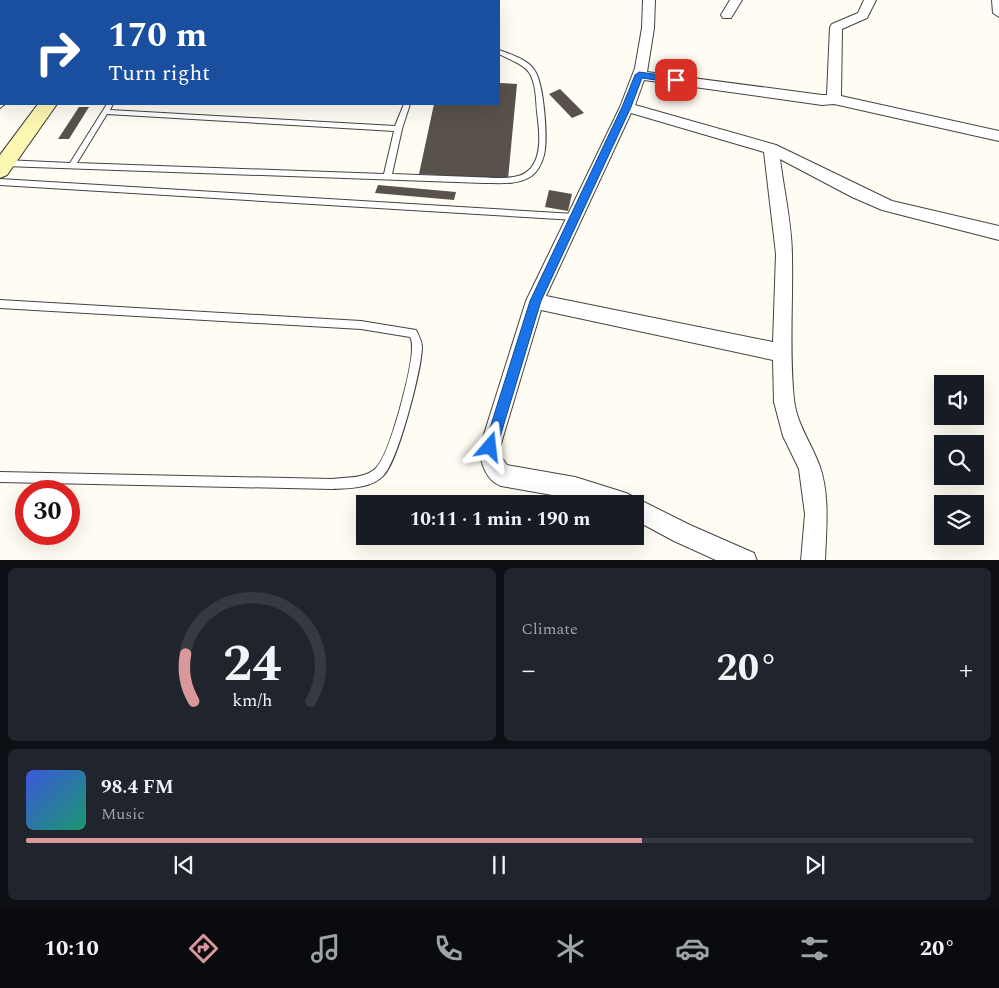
<!DOCTYPE html>
<html lang="en">
<head>
<meta charset="utf-8">
<style>
	:root { --surface:#171b24; --page:#20242c; --text:#f1f3f6; --muted:#9ea1a6; --line:#363941; --accent:#d9999b }
	body { margin:0; font-family:Spectral,serif; background:var(--page); color:var(--text); height:100vh; display:flex; flex-direction:column; font-size:19px; white-space:nowrap }
	* { box-sizing:border-box; margin:0 }
	p { font-size:16px; color:var(--muted) }
	.icon { flex:none; width:28px; height:28px; fill:none; stroke:currentColor; stroke-width:2; stroke-linecap:round; stroke-linejoin:round }
	.map { position:relative; height:560px; overflow:hidden }
	.drawer { display:flex; flex-direction:column; gap:8px; padding:8px; background:#0d0f14; flex:1 }
	.drawer>* { flex:none }
	.hud { position:absolute; left:0px; top:0px; width:500px; height:105px; box-shadow:0 5px 20px #0002; background:#1a4fa0; color:#fff; overflow:hidden }
	.tools { position:absolute; left:934px; top:375px; display:grid; gap:10px }
	.tools a { display:grid; place-items:center; width:50px; height:50px; border-radius:0px; background:var(--surface); box-shadow:0 5px 20px #0002; font-size:25px }
	.speed { position:absolute; left:15px; top:480px; display:flex; gap:10px; font-size:25px; font-weight:700; text-align:center }
	.speed>* { display:grid; place-content:center; width:65px; height:65px; border-radius:50%; background:var(--surface); box-shadow:0 5px 20px #0002; line-height:1 }
	.speed .limit { border:8px solid #d22; background:#fff; color:#111 }
	.pin { position:absolute; display:grid; place-items:center; width:42px; height:42px; color:#fff; margin:-21px; border-radius:10px; box-shadow:0 2px 8px #0006 }
	.me { position:absolute; width:55px; margin:-28px; rotate:17deg; stroke-linejoin:round; filter:drop-shadow(0 0 4px #0008) }
	.turn { display:flex; align-items:center; gap:18px; height:105px; padding:0 25px; font-size:22px }
	.turn .icon { width:65px; height:65px; stroke-width:2.5 }
	.turn b { display:block; font-size:35px; line-height:42px }
	.big { font-size:38px; font-weight:700; line-height:1.1 }
	.drawer .card { flex:1; display:flex; flex-direction:column; justify-content:center; gap:8px; min-width:0; padding:0 18px; border-radius:8px; background:var(--page) }
	.drawer .dial { align-items:center; gap:0 }
	.dial svg { height:130px; overflow:visible; fill:none; stroke:var(--line); stroke-width:7; stroke-linecap:round; text-anchor:middle }
	.dial text { fill:var(--text); stroke:none }
	.song { display:flex; align-items:center; gap:15px }
	.cover { width:60px; height:60px; border-radius:8px; background:linear-gradient(135deg,hsl(230 70% 55%),hsl(160 70% 35%)) }
	.played { height:5px; border-radius:2px; background:linear-gradient(90deg,var(--accent) 65%,var(--line) 65%) }
	.keys { display:flex; justify-content:space-around; direction:ltr }
	.heat { display:flex; justify-content:space-between; align-items:center; font-size:28px; direction:ltr }
	.drawer .tiles { flex:1; display:grid; gap:8px; grid-template-columns:1fr 1fr }
	.card:last-child { grid-column:span 2 }
	.trip { position:absolute; left:356px; top:495px; width:288px; height:50px; border-radius:0px; background:var(--surface); box-shadow:0 5px 20px #0002; font-weight:700; line-height:50px; text-align:center }
	.tabs { display:flex; height:80px; justify-content:space-around; align-items:center; background:#090b0e; color:var(--muted) }
	.tabs .icon { width:35px; height:35px }
	.tabs .on { color:var(--accent) }
	.tabs b { font-size:22px; color:var(--text) }
	.map>svg:first-child { display:block }
	.building { fill:#58514c }
	.lines { fill:none; stroke-linecap:round; stroke-linejoin:round }
	.service-casing { stroke:#434343; stroke-width:2 }
	.minor-casing { stroke:#434343; stroke-width:2 }
	.secondary-casing { stroke:#323232; stroke-width:2 }
	.service { fill:#fff; fill-rule:evenodd }
	.minor { fill:#fff; fill-rule:evenodd }
	.secondary { fill:#fcf7b0; fill-rule:evenodd }
	.route { fill:#1a73e8; stroke:#114b97 }
</style>
</head>
<body>
<div class="map">
<svg width="999" height="561" viewBox="0 0 999 561">
	<rect width="100%" height="100%" fill="#fffdf3"/>
	<path class="building" d="M 499,83 L 517,84 L 508,179 L 419,174 L 434,104 L 499,104 Z
		M 560,89 L 584,113 L 572,118 L 549,94 Z
		M 79,107 L 89,107 L 69,139 L 58,139 Z
		M 378,185 L 456,192 L 454,200 L 375,193 Z
		M 549,190 L 572,194 L 568,211 L 545,207 Z"/>
	<g class="lines">
		<defs>
			<path id="service" d="M 0,15 L 1,15 L 1,19 L 0,19 Z
				M 0,36 L 1,36 L 1,40 L 0,40 Z
				M 499,50 C 510,54 529,60 535,71 C 544,85 548,139 544,155 C 542,163 537,173 530,177 C 517,185 499,183 484,183 L 5,166 L 1,163 L 5,160 L 70,163 L 107,104 L 113,104 L 110,110 L 395,126 L 404,104 L 410,104 L 402,129 L 392,174 C 419,175 446,176 472,177 C 487,177 504,180 518,176 C 523,175 527,172 531,168 C 543,153 539,129 537,112 C 536,99 536,78 526,69 C 518,62 508,59 499,54 ZM 107,114 L 394,131 L 384,174 L 77,163 Z
				M 0,75 L 1,75 L 1,80 L 0,80 Z
				M 0,102 L 5,104 L 0,108 Z
				M 0,179 L 575,214 L 579,217 L 575,220 L 0,185 Z
				M 0,300 L 361,321 L 416,330 C 419,336 422,341 422,348 C 421,371 398,462 383,476 C 370,489 348,488 332,489 L 0,482 L 0,472 L 332,479 C 346,477 365,479 376,468 C 390,455 412,369 412,348 C 412,344 412,340 410,337 L 361,329 L 0,308 Z"/>
			<path id="minor" d="M 643,0 L 655,0 L 654,28 L 647,72 L 822,95 L 827,95 L 830,27 L 832,24 L 858,13 L 864,0 L 876,0 L 867,18 L 842,29 L 841,96 L 999,131 L 999,141 L 834,104 L 822,105 L 644,80 L 635,105 L 776,145 L 892,201 L 999,226 L 999,240 L 882,210 L 852,197 L 780,159 C 784,191 792,224 792,256 C 793,304 789,352 794,400 C 797,425 812,444 820,467 C 830,496 826,530 825,561 L 801,561 L 805,514 L 799,469 L 783,436 L 774,402 L 773,360 L 541,310 L 500,447 L 502,458 L 507,465 L 575,477 L 626,493 L 690,525 L 754,553 L 757,561 L 718,561 L 674,541 L 635,520 L 635,504 L 590,504 L 575,499 L 501,486 C 486,480 480,463 480,447 L 526,301 L 620,107 L 635,68 L 642,28 ZM 631,113 L 764,152 L 776,254 L 773,342 L 546,296 Z
				M 730,0 L 742,0 L 731,18 L 723,18 L 721,15 Z
				M 992,0 L 999,0 L 999,17 L 993,13 Z"/>
			<path id="secondary" d="M 38,104 L 57,104 L 7,175 L 0,178 L 0,155 Z"/>
		</defs>
		<use href="#service" class="service-casing"/>
		<use href="#minor" class="minor-casing"/>
		<use href="#secondary" class="secondary-casing"/>
		<use href="#service" class="service"/>
		<use href="#minor" class="minor"/>
		<use href="#secondary" class="secondary"/>
	</g>
	<path class="route" d="M 639,72 L 676,77 L 680,80 L 676,83 L 642,78 L 631,107 L 541,301 L 497,447 L 495,452 L 490,454 L 486,452 L 484,447 L 530,301 L 622,107 L 635,75 Z"/>
</svg>
<div class="tools">
<a><svg class="icon" aria-label="sound" viewBox="0 0 24 24"><path d="M4 9h4l5-4v14l-5-4H4zM17 9q2 3 0 6"/></svg></a>
<a><svg class="icon" aria-label="search" viewBox="0 0 24 24"><circle cx="10" cy="10" r="6"/><path d="M15 15l6 6"/></svg></a>
<a><svg class="icon" aria-label="layers" viewBox="0 0 24 24"><path d="M12 4l9 5-9 5-9-5zM3 14l9 5 9-5"/></svg></a>
</div>
<div class="speed"><div class="limit">30</div></div>
<div class="pin" style="left:676px;top:80px;background:#d93025"><svg class="icon" aria-label="arrive" viewBox="0 0 24 24"><path d="M6 21V4h12l-3 4 3 4H6"/></svg></div>
<svg class="me" style="left:490px;top:447px" viewBox="-20 -20 40 40"><path d="M0-17L14 15 0 8-14 15z" fill="#1a73e8" stroke="#fff" stroke-width="4"/></svg>
<div class="trip">10:11 · 1 min · 190 m</div>
<div class="hud">
<div class="turn"><svg class="icon" aria-label="right" viewBox="0 0 24 24"><path d="M7 20v-9h11M14 6l5 5-5 5"/></svg><div><b>170 m</b>Turn right</div></div>
</div>
</div>
<section class="drawer">
<div class="tiles">
<div class="card dial"><svg viewBox="0 0 100 80">
<path d="M14 69A42 42 0 1 1 86 69"/>
<path d="M14 69A42 42 0 0 1 9 40" stroke="#d9999b"/>
<text x="50" y="56" font-size="32" font-weight="700">24</text>
<text x="50" y="72" font-size="11">km/h</text>
</svg></div>
<div class="card"><p>Climate</p>
<div class="heat"><a>−</a><b class="big">20°</b><a>+</a></div>
</div>
<div class="card">
<div class="song"><i class="cover"></i><div><b>98.4 FM</b><p>Music</p></div></div>
<div class="played"></div>
<div class="keys"><svg class="icon" aria-label="previous" viewBox="0 0 24 24"><path d="M18 5L8 12l10 7zM5 5v14"/></svg><svg class="icon" aria-label="pause" viewBox="0 0 24 24"><path d="M8 5v14M16 5v14"/></svg><svg class="icon" aria-label="next" viewBox="0 0 24 24"><path d="M6 5l10 7-10 7zM19 5v14"/></svg></div>
</div>
</div>
</section>
<nav class="tabs">
<b>10:10</b>
<svg class="icon on" aria-label="directions" viewBox="0 0 24 24"><path d="M12 3l9 9-9 9-9-9zM9 14v-3h6M13 9l2 2-2 2"/></svg>
<svg class="icon" aria-label="music" viewBox="0 0 24 24"><path d="M9 18V5l10-2v13"/><circle cx="6" cy="18" r="3"/><circle cx="16" cy="16" r="3"/></svg>
<svg class="icon" aria-label="phone" viewBox="0 0 24 24"><path d="M5 4h4l2 5-3 2q2 4 5 5l2-3 5 2v4C11 20 4 13 5 4z"/></svg>
<svg class="icon" aria-label="climate" viewBox="0 0 24 24"><path d="M12 3v18M4 7l16 10M4 17L20 7"/></svg>
<svg class="icon" aria-label="car" viewBox="0 0 24 24"><path d="M5 17H2v-5l4-1 3-4h7l3 4 3 1v5h-3M9 17h6M6 11h13"/><circle cx="7" cy="17" r="2"/><circle cx="17" cy="17" r="2"/></svg>
<svg class="icon" aria-label="filters" viewBox="0 0 24 24"><path d="M4 7h16M4 17h16"/><circle cx="9" cy="7" r="2"/><circle cx="15" cy="17" r="2"/></svg>
<b>20°</b>
</nav>
</body>
</html>
